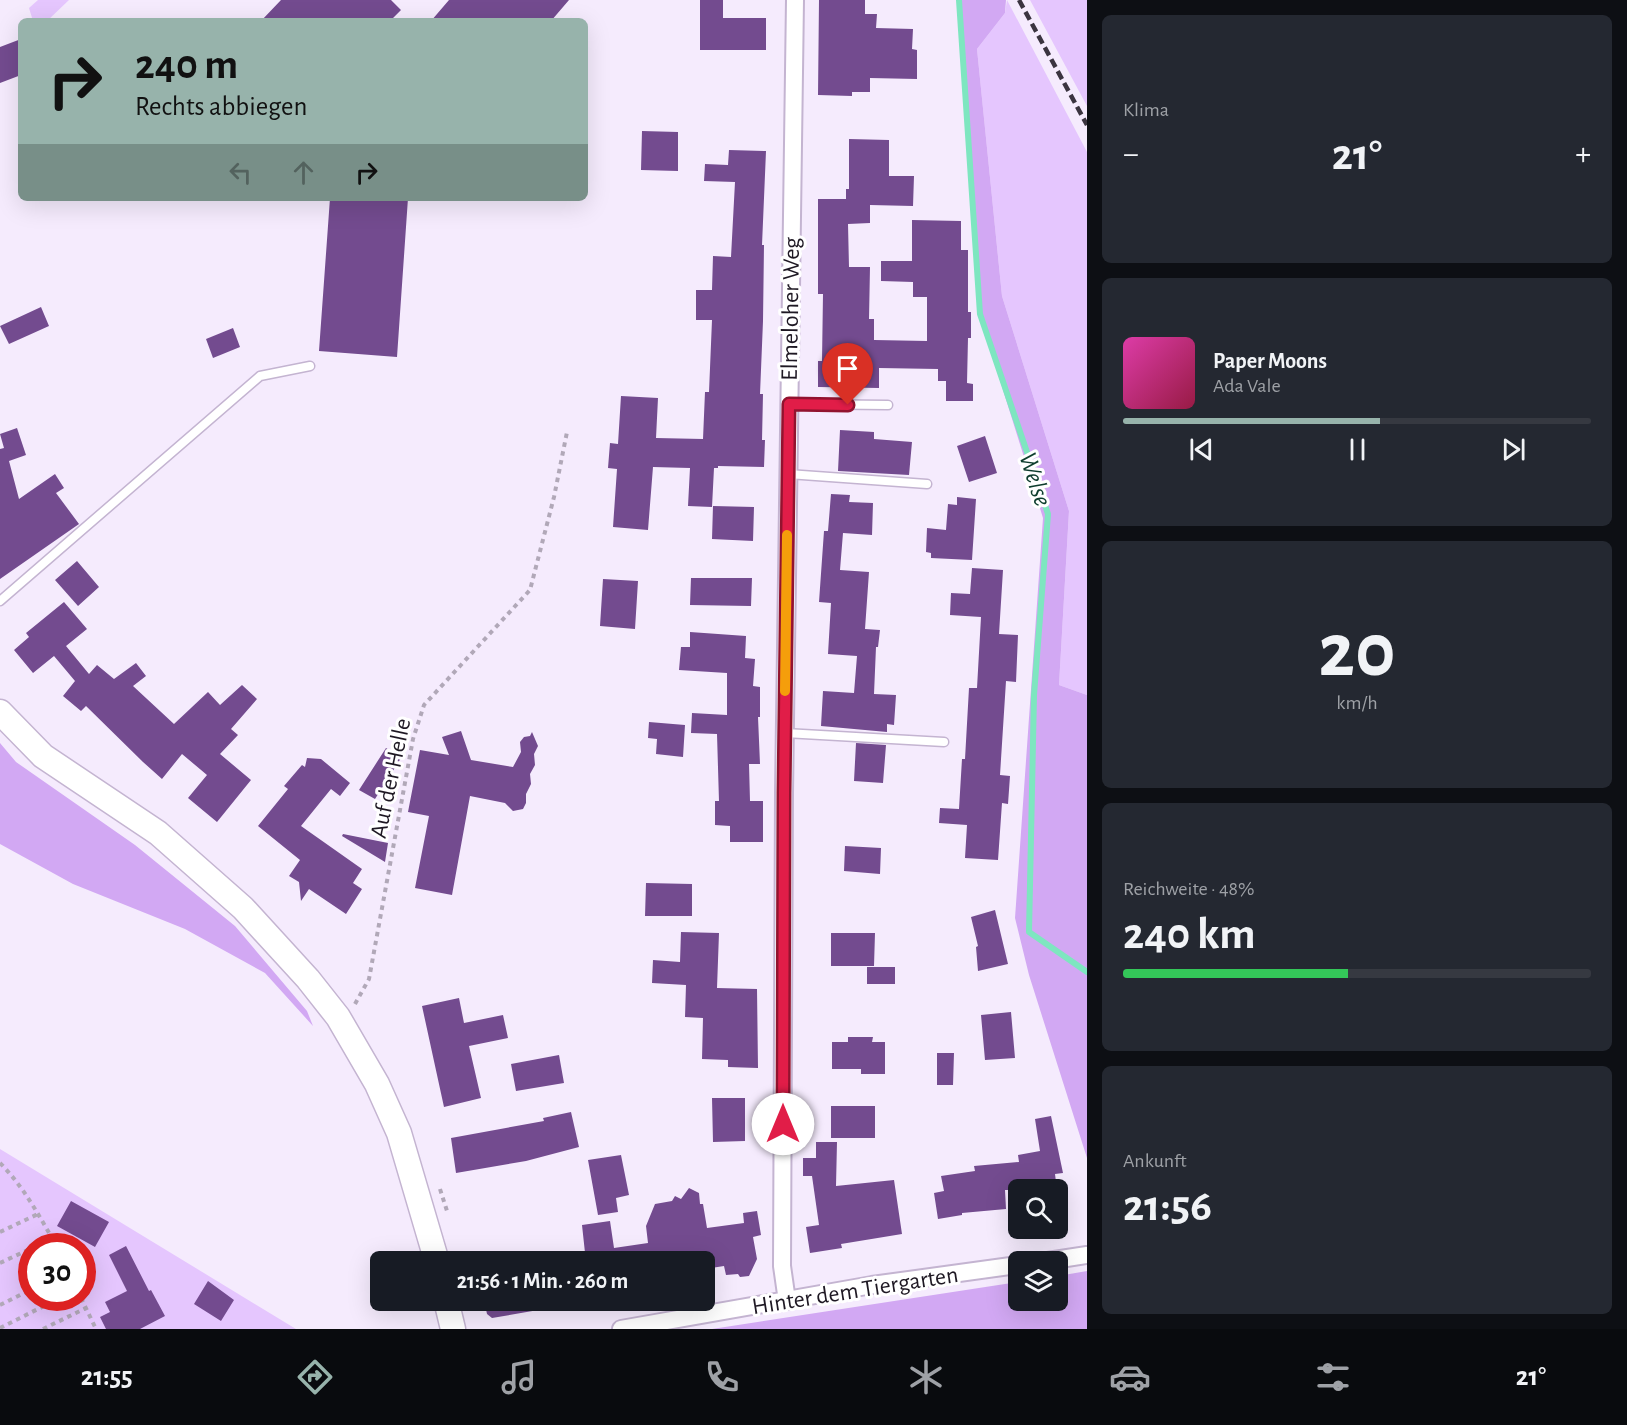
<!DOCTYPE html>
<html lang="de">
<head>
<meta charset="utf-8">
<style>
	:root { --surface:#171b24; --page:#242831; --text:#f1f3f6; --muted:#9ea1a6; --line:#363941; --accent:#97b3ab }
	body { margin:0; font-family:"Alegreya Sans",sans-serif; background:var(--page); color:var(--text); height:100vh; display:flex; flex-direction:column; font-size:22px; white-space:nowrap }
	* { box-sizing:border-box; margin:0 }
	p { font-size:20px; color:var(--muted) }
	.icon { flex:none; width:33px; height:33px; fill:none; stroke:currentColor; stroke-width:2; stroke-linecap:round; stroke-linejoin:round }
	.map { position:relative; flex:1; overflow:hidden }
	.side { display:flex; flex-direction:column; gap:15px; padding:15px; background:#0d0f14; width:540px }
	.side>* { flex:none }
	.top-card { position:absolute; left:18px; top:18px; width:570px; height:183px; border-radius:9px; box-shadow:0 6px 24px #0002; background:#97b3ab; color:#111; overflow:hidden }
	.controls { position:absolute; left:1008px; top:1179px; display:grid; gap:12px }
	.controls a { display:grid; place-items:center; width:60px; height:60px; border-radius:9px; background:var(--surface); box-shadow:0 6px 24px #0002; font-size:30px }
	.speed { position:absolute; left:18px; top:1233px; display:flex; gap:12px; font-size:30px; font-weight:700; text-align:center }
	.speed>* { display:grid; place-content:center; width:78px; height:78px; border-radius:50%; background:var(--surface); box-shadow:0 6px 24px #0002; line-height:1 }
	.speed .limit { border:9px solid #d22; background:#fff; color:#111 }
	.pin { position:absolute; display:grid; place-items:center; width:51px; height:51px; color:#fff; margin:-62px -26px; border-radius:50% 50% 50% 0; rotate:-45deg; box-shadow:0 0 6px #0007 }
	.pin .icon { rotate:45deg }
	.me { position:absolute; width:66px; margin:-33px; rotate:0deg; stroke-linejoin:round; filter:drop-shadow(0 0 4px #0008) }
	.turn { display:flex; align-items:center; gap:21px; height:126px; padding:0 18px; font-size:27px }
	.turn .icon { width:78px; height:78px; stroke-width:2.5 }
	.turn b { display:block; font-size:42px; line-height:51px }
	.lanes { display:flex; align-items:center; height:57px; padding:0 18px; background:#0003; justify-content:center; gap:30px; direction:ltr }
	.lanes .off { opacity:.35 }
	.big { font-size:45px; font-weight:700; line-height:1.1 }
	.side .tile { flex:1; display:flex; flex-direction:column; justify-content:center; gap:9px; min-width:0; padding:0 21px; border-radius:9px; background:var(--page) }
	.side .dial { align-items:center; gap:0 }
	.dial b { font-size:78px; line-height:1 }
	.song { display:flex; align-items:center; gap:18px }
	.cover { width:72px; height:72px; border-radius:9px; background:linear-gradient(135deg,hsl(320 70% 55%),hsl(340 70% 35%)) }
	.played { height:6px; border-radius:3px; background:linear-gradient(90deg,var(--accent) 55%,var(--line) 55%) }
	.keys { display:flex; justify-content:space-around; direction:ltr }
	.heat { display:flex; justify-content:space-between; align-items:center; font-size:33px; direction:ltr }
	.charge { height:9px; border-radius:4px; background:linear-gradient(90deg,#34c759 48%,var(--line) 0) }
	.trip { position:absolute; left:370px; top:1251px; width:345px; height:60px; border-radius:9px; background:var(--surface); box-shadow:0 6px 24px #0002; font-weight:700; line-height:60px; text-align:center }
	.dock { display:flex; height:96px; justify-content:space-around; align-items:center; background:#090b0e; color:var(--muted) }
	.dock .icon { width:42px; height:42px }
	.dock .active { color:var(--accent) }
	.dock b { font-size:27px; color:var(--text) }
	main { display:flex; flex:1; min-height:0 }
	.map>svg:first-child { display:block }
	.green { fill:#e5c6fe; fill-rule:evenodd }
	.forest { fill:#d2a8f3 }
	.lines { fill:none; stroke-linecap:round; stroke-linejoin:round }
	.stream { stroke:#7ee6c0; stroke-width:6 }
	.building { fill:#734b8f }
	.service-casing { stroke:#c4b4d1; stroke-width:11 }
	.minor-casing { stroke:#c4b4d1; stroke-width:20 }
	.secondary-casing { stroke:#c4b4d1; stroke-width:27 }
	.path { stroke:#b1a8b8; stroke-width:4; stroke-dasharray:4.5 4.5; stroke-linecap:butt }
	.service { stroke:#fff; stroke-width:8 }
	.minor { stroke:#fff; stroke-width:16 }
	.secondary { stroke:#fff; stroke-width:24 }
	.rail { stroke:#3b3440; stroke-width:4.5; stroke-dasharray:9 4.5; stroke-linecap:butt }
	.route-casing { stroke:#92132f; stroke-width:15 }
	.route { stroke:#e11d48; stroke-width:10 }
	.slow { stroke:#f59e0b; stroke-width:10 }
	.labels { text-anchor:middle; stroke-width:6; stroke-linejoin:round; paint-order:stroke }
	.street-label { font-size:24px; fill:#1e1823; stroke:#fff }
	.water-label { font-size:26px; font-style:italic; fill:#0e3d2e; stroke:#fff }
</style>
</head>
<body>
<main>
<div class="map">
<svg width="1087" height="1329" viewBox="0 0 1087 1329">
	<rect width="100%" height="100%" fill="#f5ebfd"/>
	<path class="green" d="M 38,0 L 69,0 L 47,21 L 33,21 L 29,8 Z
		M 1007,0 L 1087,152 L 1087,695 L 1059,685 L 1069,511 L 1002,296 L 977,49 L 1005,13 Z
		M 1030,0 L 1087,0 L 1087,106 Z
		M 0,1149 L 296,1329 L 0,1329 ZM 32,1246 L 82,1246 L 82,1298 L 32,1298 Z"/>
	<path class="forest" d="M 957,0 L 1006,0 L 1005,13 L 977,49 L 1002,296 L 1069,511 L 1059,685 L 1087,695 L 1087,1158 L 1029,975 L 1015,918 L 1043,518 L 979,313 Z
		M 0,743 L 16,762 L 135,845 L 235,926 L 307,1011 L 313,1026 L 265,973 L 185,929 L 73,884 L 0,844 Z
		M 1087,1271 L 1087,1329 L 712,1329 L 1018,1282 L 1018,1300 L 1058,1300 L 1058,1276 Z"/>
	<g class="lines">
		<path class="stream" d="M 959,0 L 980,314 L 1048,514 L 1034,695 L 1029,932 L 1087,972"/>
	</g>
	<path class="building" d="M 281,0 L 391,0 L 401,10 L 390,21 L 261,21 Z
		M 449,0 L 569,0 L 551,21 L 431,21 Z
		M 700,0 L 723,0 L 723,18 L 766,18 L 766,50 L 700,50 Z
		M 819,0 L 865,0 L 865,14 L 877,14 L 876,28 L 913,29 L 912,49 L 917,50 L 917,79 L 870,78 L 870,92 L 852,92 L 852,96 L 818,95 Z
		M 21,39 L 21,75 L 0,83 L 0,47 Z
		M 642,131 L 678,132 L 678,171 L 641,170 Z
		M 849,139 L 889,140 L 889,176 L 914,176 L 913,206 L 870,205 L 870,223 L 848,224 L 849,267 L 870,267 L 869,319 L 874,319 L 874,340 L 927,341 L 927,297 L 913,297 L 913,282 L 881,281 L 881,261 L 912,261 L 912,220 L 961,221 L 961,250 L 968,250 L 968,312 L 971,312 L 971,338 L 968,338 L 967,383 L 973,384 L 973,401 L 946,401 L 946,381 L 938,381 L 938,369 L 879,368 L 879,388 L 818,387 L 818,361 L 822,361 L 823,294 L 818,294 L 818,199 L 846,199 L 846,189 L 849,189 Z
		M 729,150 L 766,151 L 762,245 L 764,245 L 763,321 L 760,394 L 763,394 L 762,440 L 765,440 L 764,467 L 718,466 L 718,468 L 714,468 L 712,507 L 688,506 L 690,468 L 653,467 L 648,530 L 613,527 L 617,469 L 608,468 L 610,443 L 618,444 L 621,396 L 658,398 L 656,438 L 703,439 L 705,392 L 709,392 L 712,320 L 696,320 L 696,290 L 712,290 L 713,256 L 731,257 L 735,182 L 704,181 L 705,164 L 728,165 Z
		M 330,198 L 408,198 L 397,357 L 319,351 Z
		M 41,307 L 49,326 L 9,344 L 0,326 Z
		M 233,328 L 240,347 L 213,358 L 206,339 Z
		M 17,428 L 26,455 L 9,461 L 19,499 L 55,474 L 64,488 L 56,493 L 79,524 L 0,579 L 0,449 L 4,448 L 0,434 Z
		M 840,430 L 874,432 L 874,439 L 912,442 L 909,475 L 838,471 Z
		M 985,436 L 997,473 L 969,482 L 957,446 Z
		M 831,494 L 850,495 L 849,502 L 873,503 L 872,535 L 843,533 L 840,570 L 869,572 L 865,629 L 880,630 L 878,647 L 876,647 L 874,694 L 896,695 L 894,725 L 887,724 L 887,732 L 821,726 L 823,691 L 854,693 L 857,656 L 828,654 L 831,603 L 819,602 L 824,531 L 828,531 Z
		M 957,497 L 976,499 L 972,560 L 931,558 L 931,553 L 926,552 L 927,528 L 946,530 L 948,504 L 957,505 Z
		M 713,506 L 754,507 L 753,541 L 712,539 Z
		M 77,561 L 99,587 L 78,606 L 55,580 Z
		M 972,568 L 1003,570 L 999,634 L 1018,635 L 1016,682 L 1006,681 L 1000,775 L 1010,776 L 1008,804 L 1002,803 L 998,860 L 965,858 L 967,825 L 939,823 L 940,808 L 959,809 L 962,759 L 965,759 L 969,688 L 977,688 L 981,617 L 950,615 L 951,593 L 970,594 Z
		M 691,578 L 752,578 L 751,606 L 690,605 Z
		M 603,579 L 638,581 L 635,629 L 600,626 Z
		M 64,602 L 87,629 L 66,646 L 89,674 L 97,665 L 114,679 L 136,663 L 146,676 L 133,686 L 174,724 L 208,692 L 220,705 L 242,685 L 257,699 L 231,729 L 238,735 L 220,754 L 251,780 L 217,822 L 188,798 L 207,775 L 182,754 L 162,779 L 143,762 L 86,706 L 81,711 L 63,696 L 75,681 L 54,656 L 33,673 L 14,650 L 29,637 L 26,633 Z
		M 690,632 L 746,636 L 745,658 L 755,659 L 753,686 L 760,687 L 760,717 L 758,717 L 760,764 L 749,764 L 750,801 L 763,801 L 763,842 L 730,842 L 730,826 L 715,825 L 715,801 L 719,801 L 717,734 L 691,733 L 692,713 L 727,715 L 727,673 L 679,670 L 681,647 L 690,647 Z
		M 649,722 L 685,725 L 683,757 L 656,754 L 657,739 L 648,738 Z
		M 461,731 L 471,760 L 513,767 L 521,752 L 520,742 L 524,737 L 530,736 L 532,732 L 538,746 L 534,754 L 535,765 L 530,774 L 531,784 L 526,794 L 526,803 L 523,809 L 513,811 L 505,803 L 470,796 L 452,895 L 415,888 L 429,816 L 408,812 L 420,750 L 449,755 L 442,737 Z
		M 856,743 L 886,745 L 883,783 L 854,781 Z
		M 386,748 L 401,758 L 375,799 L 359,790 Z
		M 307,758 L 321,759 L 350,783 L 340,796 L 331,789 L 301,826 L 362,869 L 353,883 L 362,889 L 346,914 L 309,889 L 301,901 L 299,882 L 289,876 L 300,860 L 258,826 L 288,789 L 284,786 L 302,765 L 305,767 Z
		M 343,834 L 388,843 L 385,862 L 342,836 Z
		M 845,846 L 881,848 L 880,874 L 844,871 Z
		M 646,883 L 692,884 L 692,916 L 645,916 Z
		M 995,910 L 1008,964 L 978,971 L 976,947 L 978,946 L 971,917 Z
		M 681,932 L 719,933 L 717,988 L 757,989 L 758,1068 L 728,1067 L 728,1060 L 702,1059 L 703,1018 L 685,1017 L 686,985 L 652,983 L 653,960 L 680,962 Z
		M 831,933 L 875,933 L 874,966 L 831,966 Z
		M 867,967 L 895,967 L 895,984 L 867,984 Z
		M 459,998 L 464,1023 L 503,1015 L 508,1038 L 469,1046 L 481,1098 L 444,1107 L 422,1006 Z
		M 1011,1012 L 1015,1058 L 985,1060 L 981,1015 Z
		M 848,1037 L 873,1037 L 872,1042 L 885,1042 L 885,1074 L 861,1074 L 861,1069 L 832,1069 L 832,1042 L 848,1042 Z
		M 937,1053 L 954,1053 L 953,1085 L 937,1085 Z
		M 559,1055 L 564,1083 L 516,1091 L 511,1064 Z
		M 712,1098 L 745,1098 L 745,1141 L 713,1142 Z
		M 831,1106 L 875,1106 L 875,1138 L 831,1138 Z
		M 571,1112 L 579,1147 L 526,1161 L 456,1173 L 451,1138 L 544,1121 L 543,1118 Z
		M 1051,1116 L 1063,1173 L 1055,1174 L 1057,1190 L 1005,1190 L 1006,1209 L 962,1213 L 962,1215 L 938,1219 L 934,1193 L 944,1191 L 941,1176 L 975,1171 L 974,1166 L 1019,1162 L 1018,1155 L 1040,1151 L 1035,1119 Z
		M 816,1142 L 837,1142 L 836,1186 L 894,1180 L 902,1234 L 841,1244 L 842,1248 L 810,1253 L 806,1227 L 819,1225 L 812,1176 L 803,1176 L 803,1158 L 816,1158 Z
		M 621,1155 L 629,1195 L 616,1198 L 618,1212 L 598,1215 L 588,1160 Z
		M 689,1188 L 699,1193 L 700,1204 L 703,1204 L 707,1228 L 744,1223 L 743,1213 L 757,1211 L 761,1235 L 753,1237 L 757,1259 L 749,1276 L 740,1277 L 738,1274 L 726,1275 L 724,1266 L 705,1269 L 705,1262 L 586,1262 L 582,1225 L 610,1221 L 614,1248 L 648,1243 L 646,1226 L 655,1204 L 672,1201 L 675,1196 L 681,1199 Z
		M 71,1201 L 109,1222 L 95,1247 L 57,1226 Z
		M 126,1246 L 149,1291 L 151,1290 L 165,1316 L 140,1329 L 106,1329 L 100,1317 L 110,1312 L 105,1302 L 127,1291 L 109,1255 Z
		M 208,1281 L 234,1300 L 221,1321 L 194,1304 Z
		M 484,1300 L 543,1300 L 544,1309 L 492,1318 L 487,1314 Z"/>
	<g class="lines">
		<defs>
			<path id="service" d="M 789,404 L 888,405
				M 788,474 L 927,484
				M 0,601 L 260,376 L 310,366
				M 785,733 L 944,742"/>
			<path id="minor" d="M 1041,1262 L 1087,1255
				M 787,1301 L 782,1266 L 784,793 L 795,0
				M 621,1329 L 872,1285 L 1018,1265"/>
			<path id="secondary" d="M 0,712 L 43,756 L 158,833 L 243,908 L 308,979 L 338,1017 L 377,1084 L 399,1133 L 437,1262
				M 446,1300 L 453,1329"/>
		</defs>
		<use href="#service" class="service-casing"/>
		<use href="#minor" class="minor-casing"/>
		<use href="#secondary" class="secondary-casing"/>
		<path class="path" d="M 355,1004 L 369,979 L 413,739 L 424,705 L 530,590 L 554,497 L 567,432
			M 0,1163 C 22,1185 37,1212 52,1238 L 35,1246
			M 440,1189 L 447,1211
			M 0,1232 L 38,1214
			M 52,1238 L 56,1246
			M 0,1263 L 32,1248
			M 81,1298 L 96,1329
			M 0,1305 L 32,1289
			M 0,1328 L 60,1298
			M 43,1329 L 86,1308"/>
		<use href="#service" class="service"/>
		<use href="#minor" class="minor"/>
		<use href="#secondary" class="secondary"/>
		<path class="rail" d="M 1019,0 L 1087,125"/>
	</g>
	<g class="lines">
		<defs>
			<path id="route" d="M 783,1124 L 784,793 L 789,404 L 848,405"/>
		</defs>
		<use href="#route" class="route-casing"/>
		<use href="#route" class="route"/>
		<path class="slow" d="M 785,691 L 787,535"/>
	</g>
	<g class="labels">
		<g class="street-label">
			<text transform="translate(790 309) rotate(-89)" y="8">Elmeloher Weg</text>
			<text transform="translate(390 778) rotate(-78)" y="8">Auf der Helle</text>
			<text transform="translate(855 1290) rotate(-9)" y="8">Hinter dem Tiergarten</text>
		</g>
		<g class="water-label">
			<text transform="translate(1036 479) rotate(72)" y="9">Welse</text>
		</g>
	</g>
</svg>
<div class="controls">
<a><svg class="icon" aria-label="search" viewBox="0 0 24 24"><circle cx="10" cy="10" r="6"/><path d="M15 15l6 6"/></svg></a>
<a><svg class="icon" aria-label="layers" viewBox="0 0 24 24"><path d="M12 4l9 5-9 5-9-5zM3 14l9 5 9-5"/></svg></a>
</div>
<div class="speed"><div class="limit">30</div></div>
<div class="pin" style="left:848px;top:405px;background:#d93025"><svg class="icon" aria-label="arrive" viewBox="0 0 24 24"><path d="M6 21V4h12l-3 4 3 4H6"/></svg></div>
<svg class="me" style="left:783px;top:1124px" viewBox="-20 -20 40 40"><circle r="19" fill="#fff"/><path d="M0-13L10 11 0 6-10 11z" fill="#e11d48"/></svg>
<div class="trip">21:56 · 1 Min. · 260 m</div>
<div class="top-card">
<div class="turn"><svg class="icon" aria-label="right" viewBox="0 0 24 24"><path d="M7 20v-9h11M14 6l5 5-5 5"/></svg><div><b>240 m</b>Rechts abbiegen</div></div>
<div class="lanes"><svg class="icon off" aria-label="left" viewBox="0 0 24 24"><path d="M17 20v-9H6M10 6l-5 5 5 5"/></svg><svg class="icon off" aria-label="ahead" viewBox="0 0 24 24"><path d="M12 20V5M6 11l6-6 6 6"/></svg><svg class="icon" aria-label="right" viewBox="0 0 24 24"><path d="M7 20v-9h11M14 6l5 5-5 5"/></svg></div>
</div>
</div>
<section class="side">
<div class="tile"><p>Klima</p>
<div class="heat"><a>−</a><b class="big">21°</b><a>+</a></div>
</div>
<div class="tile">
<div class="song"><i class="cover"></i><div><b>Paper Moons</b><p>Ada Vale</p></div></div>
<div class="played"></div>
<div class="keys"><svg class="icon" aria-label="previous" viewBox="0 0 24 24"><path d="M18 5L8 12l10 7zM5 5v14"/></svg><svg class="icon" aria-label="pause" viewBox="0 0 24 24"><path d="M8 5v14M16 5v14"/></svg><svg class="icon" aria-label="next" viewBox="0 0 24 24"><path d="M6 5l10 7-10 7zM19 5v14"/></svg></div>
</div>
<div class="tile dial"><b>20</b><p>km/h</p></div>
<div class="tile"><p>Reichweite · 48%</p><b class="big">240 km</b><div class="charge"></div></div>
<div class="tile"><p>Ankunft</p><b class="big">21:56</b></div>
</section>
</main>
<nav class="dock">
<b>21:55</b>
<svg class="icon active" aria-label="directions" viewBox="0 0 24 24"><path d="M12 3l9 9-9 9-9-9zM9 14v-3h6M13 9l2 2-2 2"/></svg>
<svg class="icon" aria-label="music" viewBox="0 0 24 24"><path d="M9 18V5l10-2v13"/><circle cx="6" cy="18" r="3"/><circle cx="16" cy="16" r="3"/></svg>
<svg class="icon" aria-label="phone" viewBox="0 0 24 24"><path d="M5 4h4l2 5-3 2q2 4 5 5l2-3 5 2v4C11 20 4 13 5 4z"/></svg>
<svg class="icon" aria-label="climate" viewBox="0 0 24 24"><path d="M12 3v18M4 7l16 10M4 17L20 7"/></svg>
<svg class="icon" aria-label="car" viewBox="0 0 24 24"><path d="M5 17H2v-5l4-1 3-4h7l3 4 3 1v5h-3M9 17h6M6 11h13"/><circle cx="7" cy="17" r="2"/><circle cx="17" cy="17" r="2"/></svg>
<svg class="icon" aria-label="filters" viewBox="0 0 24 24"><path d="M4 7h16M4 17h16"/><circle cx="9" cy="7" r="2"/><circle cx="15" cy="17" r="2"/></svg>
<b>21°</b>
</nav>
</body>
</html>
